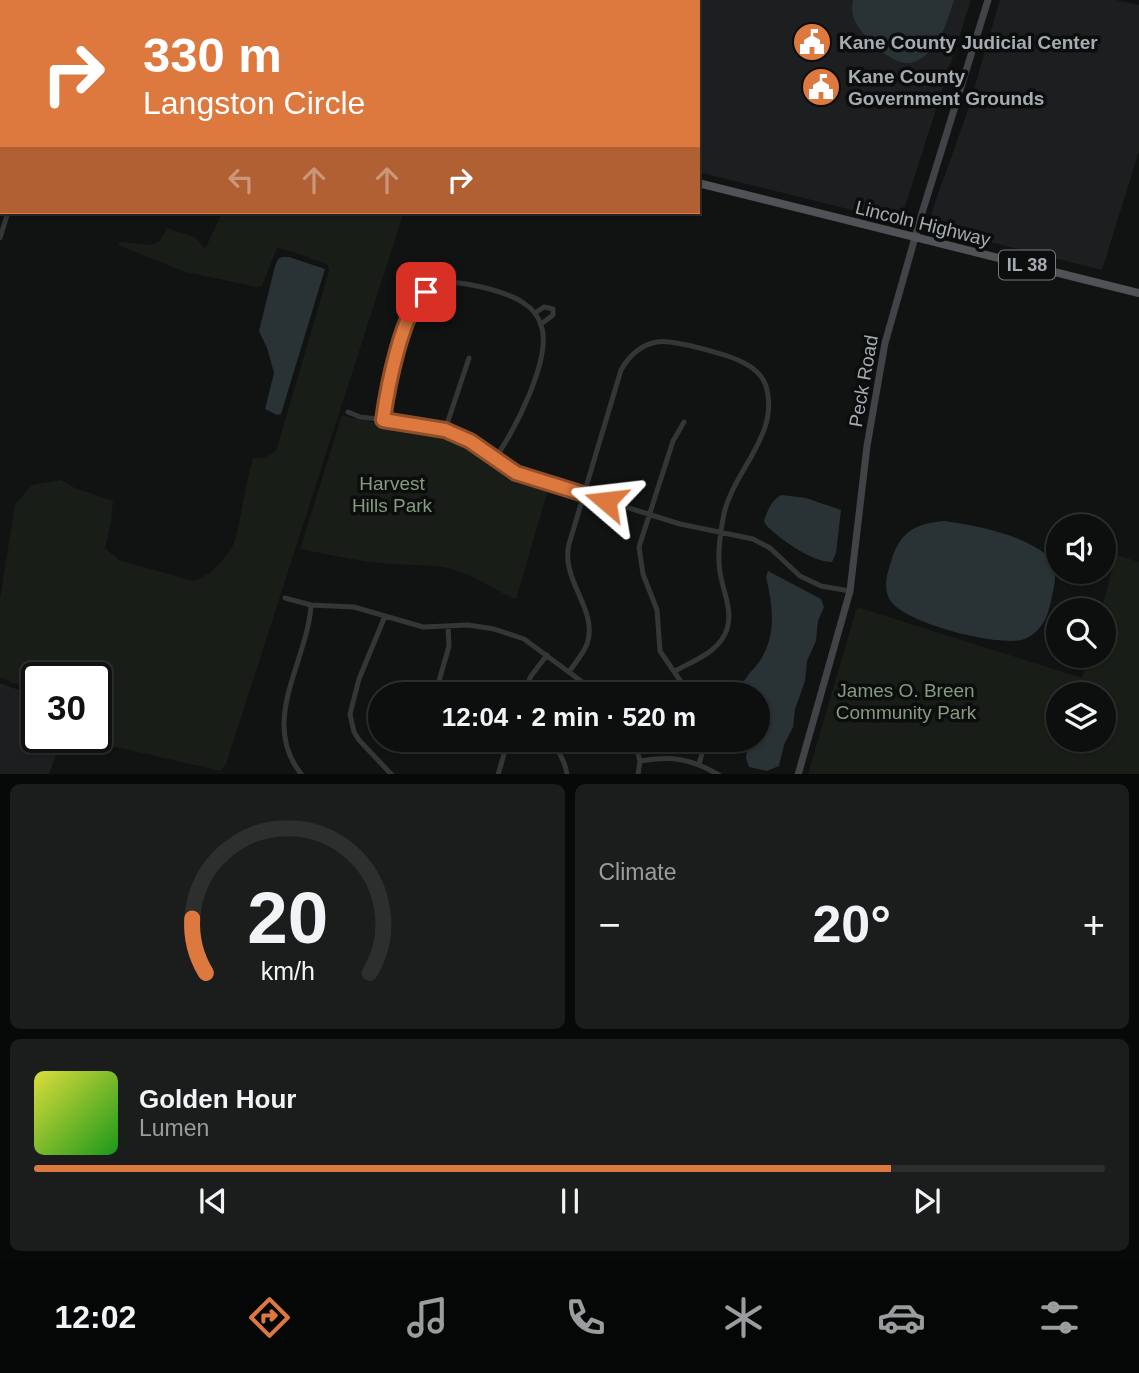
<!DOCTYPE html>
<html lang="en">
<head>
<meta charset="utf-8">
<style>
	:root { --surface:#0d0e0e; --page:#1b1c1c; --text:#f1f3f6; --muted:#9a9c9e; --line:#2d2e2e; --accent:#dd793f }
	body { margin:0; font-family:Arial,sans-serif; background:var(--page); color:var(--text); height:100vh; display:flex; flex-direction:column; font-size:26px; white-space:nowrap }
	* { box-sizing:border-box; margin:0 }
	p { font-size:23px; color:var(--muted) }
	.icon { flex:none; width:38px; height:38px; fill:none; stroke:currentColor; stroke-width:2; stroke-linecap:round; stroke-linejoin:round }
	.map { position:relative; height:774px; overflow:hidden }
	.sheet { display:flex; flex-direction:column; gap:10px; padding:10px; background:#070808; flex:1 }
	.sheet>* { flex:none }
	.hud { position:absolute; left:0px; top:0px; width:700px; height:214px; box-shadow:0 2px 5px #0004,0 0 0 2px var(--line); background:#dd793f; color:#fff; overflow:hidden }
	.tools { position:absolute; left:1046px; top:514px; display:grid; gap:14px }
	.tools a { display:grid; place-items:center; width:70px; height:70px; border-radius:50%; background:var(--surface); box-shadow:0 2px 5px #0004,0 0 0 2px var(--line); font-size:35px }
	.speed { position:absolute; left:21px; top:662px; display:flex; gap:14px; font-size:35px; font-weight:700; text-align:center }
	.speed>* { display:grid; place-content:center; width:91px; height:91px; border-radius:50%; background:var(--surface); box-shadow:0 2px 5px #0004,0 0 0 2px var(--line); line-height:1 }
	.speed .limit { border:4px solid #111; border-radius:10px; background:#fff; color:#111 }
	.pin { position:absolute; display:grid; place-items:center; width:60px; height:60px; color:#fff; margin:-30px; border-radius:14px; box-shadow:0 4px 10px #0006 }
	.me { position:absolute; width:77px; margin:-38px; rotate:287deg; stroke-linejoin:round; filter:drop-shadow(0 0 5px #0008) }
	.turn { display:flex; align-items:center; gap:24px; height:147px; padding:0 28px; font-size:32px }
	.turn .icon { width:91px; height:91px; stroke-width:2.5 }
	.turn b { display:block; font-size:49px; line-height:60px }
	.lanes { display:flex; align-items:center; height:66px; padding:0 28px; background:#0003; justify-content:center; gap:35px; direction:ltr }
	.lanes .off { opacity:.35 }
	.big { font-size:52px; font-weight:700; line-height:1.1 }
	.sheet .card { flex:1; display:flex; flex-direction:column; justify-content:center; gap:10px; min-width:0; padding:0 24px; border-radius:10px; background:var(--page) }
	.sheet .dial { align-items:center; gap:0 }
	.dial svg { height:182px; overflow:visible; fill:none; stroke:var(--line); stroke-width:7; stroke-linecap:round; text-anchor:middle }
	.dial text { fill:var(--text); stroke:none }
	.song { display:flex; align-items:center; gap:21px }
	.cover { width:84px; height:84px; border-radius:10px; background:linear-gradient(135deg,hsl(60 70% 55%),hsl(120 70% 35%)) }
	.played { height:7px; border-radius:4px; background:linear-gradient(90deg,var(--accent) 80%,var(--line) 80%) }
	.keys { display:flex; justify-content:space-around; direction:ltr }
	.heat { display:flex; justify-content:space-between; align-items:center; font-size:38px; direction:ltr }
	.sheet .tiles { flex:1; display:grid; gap:10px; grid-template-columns:1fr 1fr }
	.card:last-child { grid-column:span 2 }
	.trip { position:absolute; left:368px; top:682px; width:402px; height:70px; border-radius:35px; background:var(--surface); box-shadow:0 2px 5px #0004,0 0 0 2px var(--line); font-weight:700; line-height:70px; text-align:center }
	.menu { display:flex; height:112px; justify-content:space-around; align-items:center; background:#050606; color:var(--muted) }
	.menu .icon { width:49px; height:49px }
	.menu .current { color:var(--accent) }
	.menu b { font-size:32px; color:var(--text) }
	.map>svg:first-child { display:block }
	.built { fill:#1d1e1f }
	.green { fill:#191d18; fill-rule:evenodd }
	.water { fill:#293335 }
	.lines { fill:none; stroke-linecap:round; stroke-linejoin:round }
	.street { stroke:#333537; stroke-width:5 }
	.secondary { stroke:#414447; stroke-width:7 }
	.primary { stroke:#4f5256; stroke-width:8 }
	.route-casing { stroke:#904f29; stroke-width:18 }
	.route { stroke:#dd793f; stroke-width:12 }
	.labels { text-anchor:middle; stroke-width:7; stroke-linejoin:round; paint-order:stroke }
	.shield { fill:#0c0d0d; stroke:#767c80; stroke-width:2 }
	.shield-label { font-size:18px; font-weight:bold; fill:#a4acb2 }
	.poi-label { font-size:19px; font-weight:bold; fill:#a4acb2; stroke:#0c0d0d; text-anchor:start }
	.street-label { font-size:19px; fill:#a4acb2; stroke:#0c0d0d }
	.park-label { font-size:19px; fill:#849b7d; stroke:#0c0d0d }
</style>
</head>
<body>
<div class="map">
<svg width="1139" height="775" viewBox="0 0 1139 775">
	<rect width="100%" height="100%" fill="#111212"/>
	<path class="built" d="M 359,0 L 971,0 L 900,222 L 698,172 L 698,2 L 359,2 Z
		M 1000,0 L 1116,0 L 1139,5 L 1139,151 L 1102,270 L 933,228 L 931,223 L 930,219 L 940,188 L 966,116 Z
		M 0,683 L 35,696 L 26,722 L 37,727 L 37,737 L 63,737 L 49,774 L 0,774 Z"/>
	<path class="green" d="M 0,0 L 27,2 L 2,2 L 0,206 Z
		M 227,212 L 404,212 L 226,764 L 221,771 L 72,737 L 96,737 L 96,677 L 37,677 L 37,694 L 0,677 L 0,599 L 15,504 L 32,485 L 61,480 L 75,488 L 113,501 L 111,523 L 105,548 L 119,560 L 193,581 C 209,578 230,555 235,540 C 242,513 245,485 253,458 L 264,458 L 276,451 L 329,271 L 328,265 L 291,251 L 277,248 L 262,286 L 257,287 L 185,272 L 118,245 L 120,242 L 152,245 L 159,242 L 167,228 L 195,237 L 205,249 L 220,217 Z
		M 342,415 L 360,420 L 444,434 L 463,442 L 519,478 L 549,487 L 516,599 C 492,590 473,573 447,568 C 428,564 410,566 392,564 C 361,562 330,555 300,549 Z
		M 1116,555 L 1139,562 L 1139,774 L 808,774 L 857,607 L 1082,678 L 1088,656 L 1104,656 L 1104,611 L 1101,611 ZM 1059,695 L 1104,695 L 1104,740 L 1059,740 Z"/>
	<path class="water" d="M 853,0 L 954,0 C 946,23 940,52 914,62 C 895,70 858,34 853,16 C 852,11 852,5 853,0 Z
		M 282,257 L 289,257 L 325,269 L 281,414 L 277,415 L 265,409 L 274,373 L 267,348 L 259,331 L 275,266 L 278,259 Z
		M 782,495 L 806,498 L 841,510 L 836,553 L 832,562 C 814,563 779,539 766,525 L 764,521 C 767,511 772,499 782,495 Z
		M 944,521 C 980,526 1025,535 1052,559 C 1058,574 1054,586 1051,601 C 1048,617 1041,632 1025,639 C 1001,648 903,623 890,600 C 882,587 888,572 892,558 C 902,530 916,524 944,521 Z
		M 768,571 L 821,599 L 824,607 L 818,621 L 816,641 L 807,661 L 805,681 L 795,709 L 793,727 L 784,745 L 779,766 L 767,771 L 749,767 L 746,758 L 748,740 L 758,740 L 758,695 L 739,695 C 740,681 751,673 759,662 C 777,636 773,607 766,577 Z"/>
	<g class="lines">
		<path class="street" d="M 0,238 L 8,212
			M 426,291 L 421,284 L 424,276 L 432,276 L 436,284
			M 535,313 L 544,307 L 553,309 L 553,315 L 541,324
			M 348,412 L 360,417 L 422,424 L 445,430 L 470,441 L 520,474 L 680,524 L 753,539 L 770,548 L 800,576 L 821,586 L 850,591
			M 383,420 L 390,376 L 414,304 C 420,296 428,287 438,284 C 457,278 509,292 525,304 C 533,309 538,316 541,325 C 553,356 514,433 495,458
			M 684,422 L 673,441 L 639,547 L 643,574 L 657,610 L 660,651 L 690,695
			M 445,430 L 469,358
			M 285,598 L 311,605 L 354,607 L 423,627 L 468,625 L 494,629 L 524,639 L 600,695
			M 385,616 L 359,679 L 350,714 L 354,732 L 359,740 L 392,775
			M 569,672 C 575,663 583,654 587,644 C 599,610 560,580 569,544 L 621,370 C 629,356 640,345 657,342 C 672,339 730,355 744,363 C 753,367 763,376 766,386 C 781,436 730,473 723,519 C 720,535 717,555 720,572 C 723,593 735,613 725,634 C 716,653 693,661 675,671
			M 435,695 L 449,646 L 448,627
			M 522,695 L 531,676 L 547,655
			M 546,740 C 558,748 565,760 567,775
			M 634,740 L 640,761 L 638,775
			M 640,761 C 670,755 692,759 719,775
			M 699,764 L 706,740
			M 302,775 C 258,722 308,661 311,605
			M 498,775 L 508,740"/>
		<path class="secondary" d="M 798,775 L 850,591 L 867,446 L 885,343 L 922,213 L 988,0"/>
		<path class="primary" d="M 49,0 L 53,2
			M 68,0 L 71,2
			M 86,0 L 86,2
			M 698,183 L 1139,293"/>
	</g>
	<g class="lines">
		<defs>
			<path id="route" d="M 426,292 C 402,308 387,391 383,420 L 445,430 L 470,441 L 516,473 L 606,501"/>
		</defs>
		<use href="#route" class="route-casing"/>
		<use href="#route" class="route"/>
	</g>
	<defs>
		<symbol id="civic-disc" viewBox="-11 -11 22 22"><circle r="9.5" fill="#dd793f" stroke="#0c0d0d"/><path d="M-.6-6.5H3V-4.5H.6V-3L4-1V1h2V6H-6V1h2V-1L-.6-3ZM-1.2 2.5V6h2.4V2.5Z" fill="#fff"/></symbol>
	</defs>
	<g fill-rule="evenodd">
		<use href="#civic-disc" x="790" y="20" width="44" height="44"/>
		<use href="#civic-disc" x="799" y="65" width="44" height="44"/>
	</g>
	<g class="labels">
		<rect class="shield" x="999" y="250.5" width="56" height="29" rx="5"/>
		<g class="shield-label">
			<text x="1027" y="271">IL 38</text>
		</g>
		<g class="poi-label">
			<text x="839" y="49">Kane County Judicial Center</text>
			<text x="848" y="83">Kane County<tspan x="848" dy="22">Government Grounds</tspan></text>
		</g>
		<g class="street-label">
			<text transform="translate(923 223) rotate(14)" y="7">Lincoln Highway</text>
			<text transform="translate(863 381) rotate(-80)" y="7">Peck Road</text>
		</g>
		<g class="park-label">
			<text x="392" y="490">Harvest<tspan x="392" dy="22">Hills Park</tspan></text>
			<text x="906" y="697">James O. Breen<tspan x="906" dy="22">Community Park</tspan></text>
		</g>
	</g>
</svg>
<div class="tools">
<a><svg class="icon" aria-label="sound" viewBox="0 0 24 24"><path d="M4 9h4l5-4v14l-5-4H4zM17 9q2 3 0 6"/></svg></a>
<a><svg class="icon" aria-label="search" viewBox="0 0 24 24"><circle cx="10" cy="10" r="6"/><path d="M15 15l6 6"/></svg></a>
<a><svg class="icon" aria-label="layers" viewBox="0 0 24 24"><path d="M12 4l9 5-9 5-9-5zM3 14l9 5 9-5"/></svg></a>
</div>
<div class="speed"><div class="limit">30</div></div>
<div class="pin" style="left:426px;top:292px;background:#d93025"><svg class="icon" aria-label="arrive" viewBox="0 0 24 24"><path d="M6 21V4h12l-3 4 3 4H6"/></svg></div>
<svg class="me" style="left:606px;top:501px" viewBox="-20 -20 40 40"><path d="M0-17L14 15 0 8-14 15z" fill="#dd793f" stroke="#fff" stroke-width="4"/></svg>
<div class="trip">12:04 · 2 min · 520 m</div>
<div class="hud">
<div class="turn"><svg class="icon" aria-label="right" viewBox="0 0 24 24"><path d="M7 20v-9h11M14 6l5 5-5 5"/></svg><div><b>330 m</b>Langston Circle</div></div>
<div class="lanes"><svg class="icon off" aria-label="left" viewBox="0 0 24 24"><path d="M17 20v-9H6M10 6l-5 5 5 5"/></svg><svg class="icon off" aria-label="ahead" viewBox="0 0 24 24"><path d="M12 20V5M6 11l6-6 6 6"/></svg><svg class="icon off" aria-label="ahead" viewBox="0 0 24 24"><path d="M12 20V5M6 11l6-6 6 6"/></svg><svg class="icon" aria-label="right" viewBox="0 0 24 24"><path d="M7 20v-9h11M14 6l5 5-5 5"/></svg></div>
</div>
</div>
<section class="sheet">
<div class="tiles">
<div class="card dial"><svg viewBox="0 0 100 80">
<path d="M14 69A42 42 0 1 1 86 69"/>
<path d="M14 69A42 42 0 0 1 8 45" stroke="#dd793f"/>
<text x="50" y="56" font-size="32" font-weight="700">20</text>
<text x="50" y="72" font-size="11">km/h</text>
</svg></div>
<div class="card"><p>Climate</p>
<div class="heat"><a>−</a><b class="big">20°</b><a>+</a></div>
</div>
<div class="card">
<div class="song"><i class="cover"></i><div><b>Golden Hour</b><p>Lumen</p></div></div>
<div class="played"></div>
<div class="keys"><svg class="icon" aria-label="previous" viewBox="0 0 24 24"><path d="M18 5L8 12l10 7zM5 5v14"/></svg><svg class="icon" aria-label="pause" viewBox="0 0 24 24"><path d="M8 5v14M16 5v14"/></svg><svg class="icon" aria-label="next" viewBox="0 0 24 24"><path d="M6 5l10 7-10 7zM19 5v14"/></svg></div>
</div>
</div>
</section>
<nav class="menu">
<b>12:02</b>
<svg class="icon current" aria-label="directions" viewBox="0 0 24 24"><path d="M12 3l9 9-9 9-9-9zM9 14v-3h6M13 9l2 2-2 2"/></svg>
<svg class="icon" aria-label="music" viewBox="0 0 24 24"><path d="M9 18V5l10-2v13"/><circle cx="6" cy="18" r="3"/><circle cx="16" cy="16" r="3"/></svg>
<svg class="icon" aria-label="phone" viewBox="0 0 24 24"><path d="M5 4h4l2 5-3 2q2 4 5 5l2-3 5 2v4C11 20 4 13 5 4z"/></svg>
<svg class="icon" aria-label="climate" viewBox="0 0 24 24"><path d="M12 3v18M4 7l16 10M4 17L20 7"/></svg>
<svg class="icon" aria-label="car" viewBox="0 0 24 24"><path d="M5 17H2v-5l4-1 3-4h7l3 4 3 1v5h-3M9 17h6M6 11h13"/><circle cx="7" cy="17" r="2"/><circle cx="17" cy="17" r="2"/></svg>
<svg class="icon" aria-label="filters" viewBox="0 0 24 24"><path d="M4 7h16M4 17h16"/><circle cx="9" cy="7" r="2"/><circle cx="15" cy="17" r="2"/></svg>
</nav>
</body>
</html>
